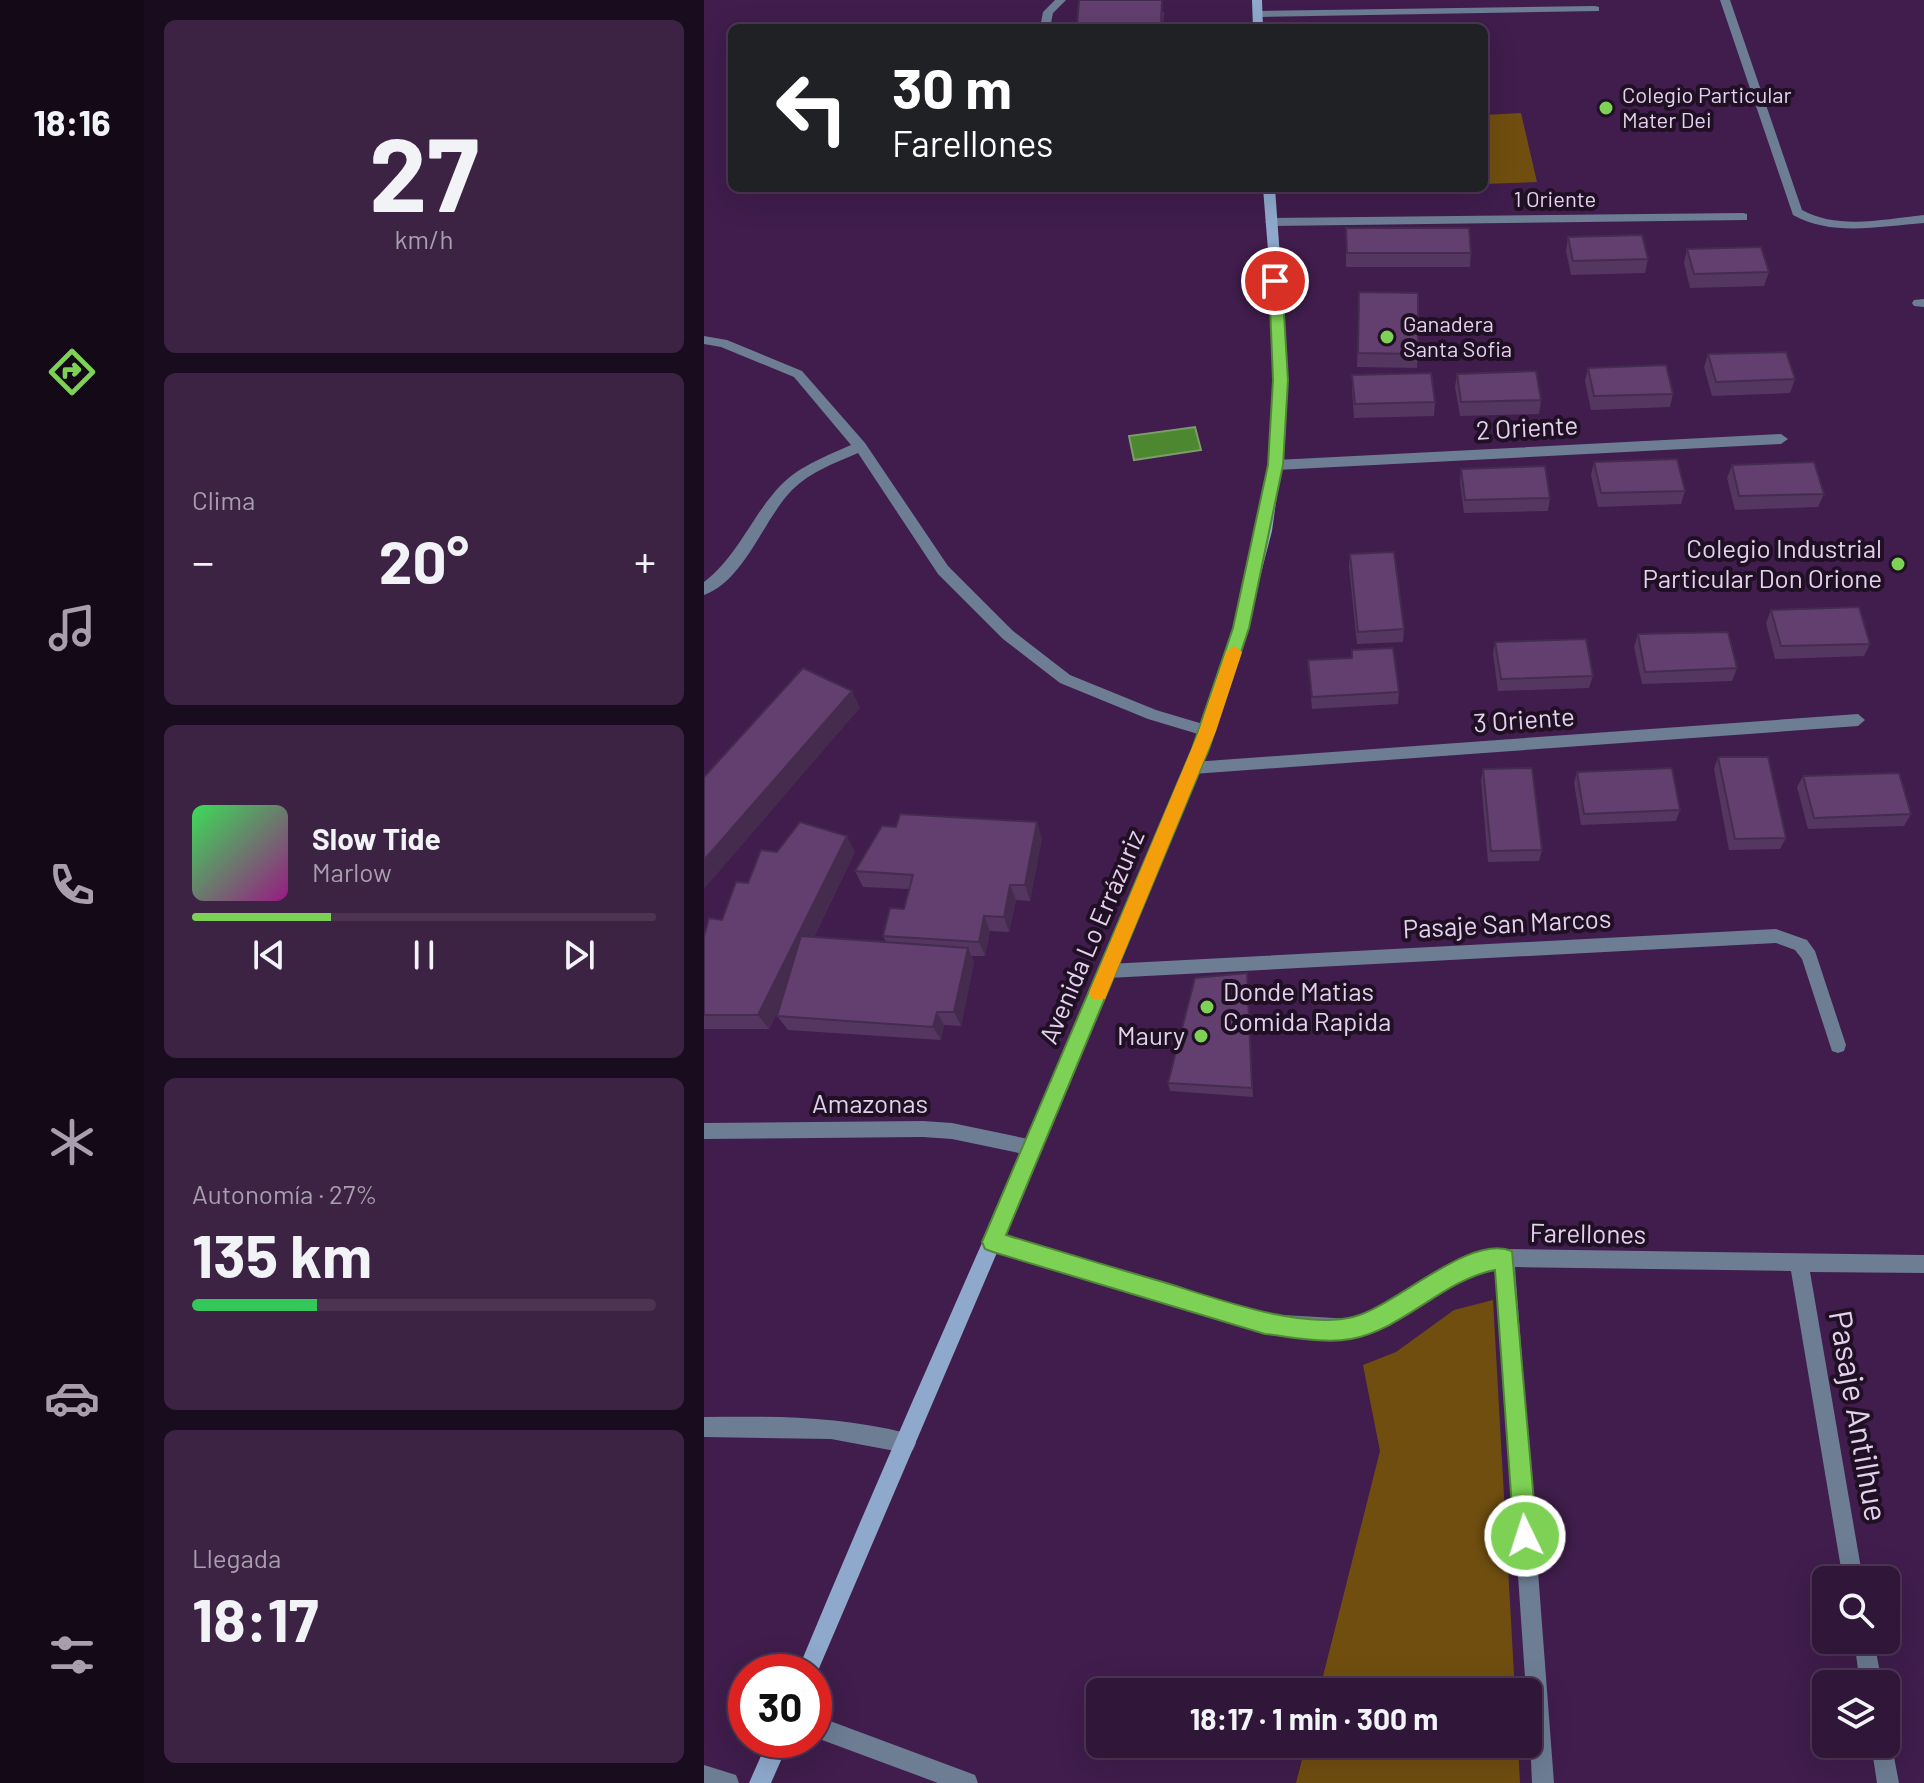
<!DOCTYPE html>
<html lang="es">
<head>
<meta charset="utf-8">
<style>
	:root { --surface:#301639; --page:#3c2344; --text:#f1f3f6; --muted:#a89fae; --line:#4b3553; --accent:#7dd154 }
	body { margin:0; font-family:Barlow,sans-serif; background:var(--page); color:var(--text); height:100vh; display:flex; flex-direction:column; font-size:30px; white-space:nowrap }
	* { box-sizing:border-box; margin:0 }
	p { font-size:26px; color:var(--muted) }
	.icon { flex:none; width:44px; height:44px; fill:none; stroke:currentColor; stroke-width:2; stroke-linecap:round; stroke-linejoin:round }
	.map { position:relative; flex:1; overflow:hidden }
	.side { display:flex; flex-direction:column; gap:20px; padding:20px; background:#1a0c1f; width:560px }
	.side>* { flex:none }
	.top-card { position:absolute; left:24px; top:24px; width:760px; height:168px; border-radius:12px; box-shadow:0 8px 32px #0002,0 0 0 2px var(--line); background:#202124; color:#fff; overflow:hidden }
	.tools { position:absolute; left:1108px; top:1566px; display:grid; gap:16px }
	.tools a { display:grid; place-items:center; width:88px; height:88px; border-radius:12px; background:var(--surface); box-shadow:0 8px 32px #0002,0 0 0 2px var(--line); font-size:40px }
	.speed { position:absolute; left:24px; top:1654px; display:flex; gap:16px; font-size:40px; font-weight:700; text-align:center }
	.speed>* { display:grid; place-content:center; width:104px; height:104px; border-radius:50%; background:var(--surface); box-shadow:0 8px 32px #0002,0 0 0 2px var(--line); line-height:1 }
	.speed .limit { border:12px solid #d22; background:#fff; color:#111 }
	.pin { position:absolute; display:grid; place-items:center; width:68px; height:68px; color:#fff; margin:-34px; border:4px solid #fff; border-radius:50%; box-shadow:0 2px 8px #0007 }
	.me { position:absolute; width:88px; margin:-44px; rotate:356deg; stroke-linejoin:round; filter:drop-shadow(0 0 6px #0008) }
	.turn { display:flex; align-items:center; gap:28px; height:168px; padding:0 32px; font-size:36px }
	.turn .icon { width:104px; height:104px; stroke-width:2.5 }
	.turn b { display:block; font-size:56px; line-height:68px }
	.big { font-size:60px; font-weight:700; line-height:1.1 }
	.side .widget { flex:1; display:flex; flex-direction:column; justify-content:center; gap:12px; min-width:0; padding:0 28px; border-radius:12px; background:var(--page) }
	.side .dial { align-items:center; gap:0 }
	.dial b { font-size:104px; line-height:1 }
	.song { display:flex; align-items:center; gap:24px }
	.cover { width:96px; height:96px; border-radius:12px; background:linear-gradient(135deg,hsl(130 70% 55%),hsl(310 70% 35%)) }
	.played { height:8px; border-radius:4px; background:linear-gradient(90deg,var(--accent) 30%,var(--line) 30%) }
	.keys { display:flex; justify-content:space-around; direction:ltr }
	.heat { display:flex; justify-content:space-between; align-items:center; font-size:44px; direction:ltr }
	.charge { height:12px; border-radius:6px; background:linear-gradient(90deg,#34c759 27%,var(--line) 0) }
	.trip { position:absolute; left:382px; top:1678px; width:456px; height:80px; border-radius:12px; background:var(--surface); box-shadow:0 8px 32px #0002,0 0 0 2px var(--line); font-weight:700; line-height:80px; text-align:center }
	main { display:flex; flex:1; min-height:0 }
	.menu { display:flex; flex-direction:column; width:144px; justify-content:space-around; align-items:center; background:#130917; color:var(--muted) }
	.menu .icon { width:56px; height:56px }
	.menu .current { color:var(--accent) }
	.menu b { font-size:36px; color:var(--text) }
	.map>svg:first-child { display:block }
	.green { fill:#704e10 }
	.water { fill:#4d8730; stroke:#7b9d69; stroke-width:2 }
	.lines { fill:none; stroke-linecap:round; stroke-linejoin:round }
	.service { fill:#6d7d94; fill-rule:evenodd }
	.minor { fill:#6d7d94; fill-rule:evenodd }
	.secondary { fill:#8fa9cd; fill-rule:evenodd }
	.wall { fill:#553660 }
	.shaded-wall { fill:#452c4e }
	.building { fill:#633f70; stroke:#452c4e; stroke-width:2 }
	.route { fill:#7dd154; stroke:#518837; stroke-width:2 }
	.slow { fill:#f59e0b }
	.poi-dot { fill:#7dd154; stroke:#1f1024; stroke-width:3 }
	.labels { text-anchor:middle; stroke-width:8; stroke-linejoin:round; paint-order:stroke }
	.far-poi-label { font-size:22px; fill:#e5d0ed; stroke:#1f1024; text-anchor:start }
	.far-street-label { font-size:22px; fill:#e5d0ed; stroke:#1f1024 }
	.street-label { font-size:26px; fill:#e5d0ed; stroke:#1f1024 }
	.poi-label { font-size:26px; fill:#e5d0ed; stroke:#1f1024; text-anchor:end }
	.near-street-label { font-size:32px; fill:#e5d0ed; stroke:#1f1024 }
</style>
</head>
<body>
<main>
<nav class="menu">
<b>18:16</b>
<svg class="icon current" aria-label="directions" viewBox="0 0 24 24"><path d="M12 3l9 9-9 9-9-9zM9 14v-3h6M13 9l2 2-2 2"/></svg>
<svg class="icon" aria-label="music" viewBox="0 0 24 24"><path d="M9 18V5l10-2v13"/><circle cx="6" cy="18" r="3"/><circle cx="16" cy="16" r="3"/></svg>
<svg class="icon" aria-label="phone" viewBox="0 0 24 24"><path d="M5 4h4l2 5-3 2q2 4 5 5l2-3 5 2v4C11 20 4 13 5 4z"/></svg>
<svg class="icon" aria-label="climate" viewBox="0 0 24 24"><path d="M12 3v18M4 7l16 10M4 17L20 7"/></svg>
<svg class="icon" aria-label="car" viewBox="0 0 24 24"><path d="M5 17H2v-5l4-1 3-4h7l3 4 3 1v5h-3M9 17h6M6 11h13"/><circle cx="7" cy="17" r="2"/><circle cx="17" cy="17" r="2"/></svg>
<svg class="icon" aria-label="filters" viewBox="0 0 24 24"><path d="M4 7h16M4 17h16"/><circle cx="9" cy="7" r="2"/><circle cx="15" cy="17" r="2"/></svg>
</nav>
<section class="side">
<div class="widget dial"><b>27</b><p>km/h</p></div>
<div class="widget"><p>Clima</p>
<div class="heat"><a>−</a><b class="big">20°</b><a>+</a></div>
</div>
<div class="widget">
<div class="song"><i class="cover"></i><div><b>Slow Tide</b><p>Marlow</p></div></div>
<div class="played"></div>
<div class="keys"><svg class="icon" aria-label="previous" viewBox="0 0 24 24"><path d="M18 5L8 12l10 7zM5 5v14"/></svg><svg class="icon" aria-label="pause" viewBox="0 0 24 24"><path d="M8 5v14M16 5v14"/></svg><svg class="icon" aria-label="next" viewBox="0 0 24 24"><path d="M6 5l10 7-10 7zM19 5v14"/></svg></div>
</div>
<div class="widget"><p>Autonomía · 27%</p><b class="big">135 km</b><div class="charge"></div></div>
<div class="widget"><p>Llegada</p><b class="big">18:17</b></div>
</section>
<div class="map">
<svg width="1220" height="1783" viewBox="0 0 1220 1783">
	<rect width="100%" height="100%" fill="#401d4c"/>
	<path class="green" d="M 817,113 L 833,182 L 780,184 L 780,115 Z
		M 789,1300 L 811,1692 L 615,1692 L 676,1451 L 659,1365 L 692,1352 L 750,1310 Z
		M 602,1744 L 814,1744 L 816,1783 L 592,1783 Z"/>
	<path class="water" d="M 491,427 L 497,450 L 430,460 L 425,436 Z"/>
	<g class="lines">
		<path class="service" d="M 351,0 L 362,0 L 349,13 L 346,28 L 336,28 L 339,12 Z
			M 1016,0 L 1026,0 L 1098,210 C 1134,230 1181,219 1220,215 L 1220,223 C 1177,226 1128,237 1089,215 Z
			M 1220,299 L 1220,307 L 1210,306 L 1208,303 L 1210,300 Z
			M 0,336 L 23,340 L 98,371 L 161,443 L 244,566 L 309,631 L 366,675 L 452,710 L 509,727 L 511,731 L 509,735 L 504,737 L 444,719 L 356,683 L 299,639 L 234,574 L 154,453 C 131,463 106,472 88,490 C 59,520 41,580 0,595 L 0,582 C 34,556 48,515 77,485 C 97,465 123,456 147,445 L 90,377 L 17,347 L 0,344 Z"/>
		<path class="minor" d="M 891,6 L 895,7 L 895,11 L 554,17 L 549,14 L 554,11 Z
			M 1039,213 L 1043,214 L 1043,220 L 567,226 L 561,222 L 567,218 Z
			M 1077,434 L 1084,439 L 1077,444 L 572,470 L 565,465 L 572,460 Z
			M 1154,714 L 1161,720 L 1154,726 L 489,774 L 481,768 L 489,762 Z
			M 1072,929 L 1103,940 L 1111,951 L 1142,1045 L 1140,1051 L 1134,1053 L 1128,1051 L 1098,959 L 1091,950 L 1072,943 L 404,978 L 398,976 L 396,971 L 398,966 L 404,964 Z
			M 219,1121 L 248,1123 L 329,1140 L 335,1142 L 338,1148 L 335,1154 L 329,1156 L 248,1139 L 219,1137 L 0,1139 L 0,1123 Z
			M 289,1233 L 561,1314 L 648,1319 L 677,1307 L 761,1258 L 801,1249 L 1220,1255 L 1220,1273 L 1106,1272 L 1159,1580 L 1139,1580 L 1087,1271 L 811,1267 L 850,1783 L 828,1783 L 824,1692 L 822,1692 L 793,1269 L 771,1273 L 690,1321 L 648,1337 L 561,1332 L 289,1251 L 283,1248 L 280,1242 L 283,1236 Z
			M 0,1417 C 69,1416 135,1416 202,1433 L 209,1436 L 212,1443 L 209,1450 L 202,1453 L 127,1439 L 0,1437 Z
			M 1150,1640 L 1170,1640 L 1178,1684 L 1156,1684 Z
			M 110,1715 L 263,1772 L 271,1775 L 274,1783 L 234,1783 L 110,1737 Z
			M 1182,1735 L 1186,1736 L 1195,1783 L 1173,1783 L 1167,1744 L 1182,1744 Z
			M 0,1765 L 32,1775 L 35,1783 L 0,1783 Z"/>
		<path class="secondary" d="M 548,0 L 558,0 L 559,28 L 549,28 Z
			M 559,188 L 571,188 L 581,326 L 582,430 L 568,531 L 534,661 L 488,787 L 375,1061 L 110,1680 L 110,1672 L 93,1672 C 191,1435 298,1202 398,966 C 466,804 542,641 565,465 C 577,373 566,280 559,188 Z
			M 64,1740 L 86,1740 L 67,1783 L 45,1783 Z"/>
	</g>
	<path class="wall" d="M 375,0 L 460,12 L 459,28 L 373,28 Z
		M 642,228 L 767,253 L 766,267 L 642,267 Z
		M 864,237 L 944,259 L 941,273 L 867,275 L 862,251 Z
		M 983,249 L 1065,272 L 1060,286 L 986,288 L 980,263 Z
		M 655,292 L 714,354 L 713,368 L 653,367 Z
		M 1004,354 L 1091,379 L 1086,393 L 1008,396 L 1000,367 Z
		M 884,368 L 969,394 L 966,407 L 887,410 L 881,381 Z
		M 753,374 L 837,400 L 835,414 L 756,416 L 751,387 Z
		M 648,375 L 731,402 L 730,416 L 650,418 L 648,389 Z
		M 890,462 L 981,491 L 977,504 L 894,507 L 887,475 Z
		M 1028,465 L 1120,494 L 1114,507 L 1031,510 L 1023,478 Z
		M 757,469 L 846,498 L 844,511 L 760,513 L 756,482 Z
		M 646,554 L 700,629 L 699,642 L 653,644 L 645,567 Z
		M 1067,610 L 1166,644 L 1160,656 L 1071,659 L 1062,623 Z
		M 934,634 L 1033,668 L 1028,681 L 938,684 L 930,647 Z
		M 791,642 L 889,676 L 885,688 L 794,691 L 789,654 Z
		M 648,650 L 695,692 L 694,704 L 608,709 L 604,660 L 648,658 Z
		M 1014,757 L 1082,838 L 1076,849 L 1025,850 L 1010,769 Z
		M 779,769 L 838,850 L 835,861 L 784,862 L 777,781 Z
		M 873,772 L 976,810 L 972,821 L 877,825 L 870,783 Z
		M 1099,776 L 1207,814 L 1200,826 L 1104,829 L 1093,787 Z
		M 338,838 L 326,901 L 312,900 L 305,932 L 286,931 L 281,956 L 267,956 L 270,962 L 257,1026 L 240,1025 L 237,1040 L 84,1030 L 73,1016 L 77,1005 L 65,1029 L 0,1029 L 0,936 L 18,920 L 44,883 L 73,852 L 151,852 L 110,937 L 182,942 L 179,936 L 200,909 L 205,889 L 159,887 L 151,871 Z
		M 543,982 L 549,1097 L 466,1091 L 464,1083 Z"/>
	<path class="shaded-wall" d="M 458,0 L 459,28 L 457,28 Z
		M 148,691 L 156,708 L 0,889 L 0,860 Z
		M 333,822 L 338,838 L 326,901 L 321,885 Z
		M 143,836 L 151,852 L 65,1029 L 54,1015 Z
		M 306,885 L 312,900 L 305,932 L 300,917 Z
		M 280,916 L 286,931 L 281,956 L 275,942 Z
		M 264,948 L 270,962 L 257,1026 L 250,1012 Z
		M 233,1012 L 240,1025 L 237,1040 L 229,1027 Z"/>
	<path class="building" d="M 375,0 L 458,0 L 457,25 L 373,26 Z
		M 642,228 L 765,228 L 767,253 L 643,253 Z
		M 938,235 L 944,259 L 869,261 L 864,237 Z
		M 1057,247 L 1065,272 L 990,274 L 983,249 Z
		M 655,292 L 714,293 L 714,354 L 654,353 Z
		M 1082,352 L 1091,379 L 1012,382 L 1004,354 Z
		M 962,365 L 969,394 L 890,396 L 884,368 Z
		M 832,371 L 837,400 L 757,402 L 753,374 Z
		M 727,373 L 731,402 L 651,404 L 648,375 Z
		M 973,459 L 981,491 L 897,493 L 890,462 Z
		M 1110,462 L 1120,494 L 1035,496 L 1028,465 Z
		M 841,466 L 846,498 L 761,500 L 757,469 Z
		M 690,552 L 700,629 L 654,632 L 646,554 Z
		M 1155,607 L 1166,644 L 1077,646 L 1067,610 Z
		M 1024,632 L 1033,668 L 941,672 L 934,634 Z
		M 882,639 L 889,676 L 797,679 L 791,642 Z
		M 689,648 L 695,692 L 608,697 L 604,660 L 648,658 L 648,650 Z
		M 99,668 L 148,691 L 0,860 L 0,777 Z
		M 1014,757 L 1064,757 L 1082,838 L 1031,839 Z
		M 828,768 L 838,850 L 787,851 L 779,769 Z
		M 968,768 L 976,810 L 880,814 L 873,772 Z
		M 1195,773 L 1207,814 L 1110,818 L 1099,776 Z
		M 196,814 L 333,822 L 321,885 L 306,885 L 300,917 L 280,916 L 275,942 L 179,936 L 186,908 L 200,909 L 209,875 L 151,871 L 178,826 L 192,827 Z
		M 96,822 L 143,836 L 54,1015 L 0,1015 L 0,936 L 5,918 L 18,920 L 32,882 L 44,883 L 57,850 L 73,852 Z
		M 97,936 L 264,948 L 250,1012 L 233,1012 L 229,1027 L 73,1016 Z
		M 543,973 L 548,1088 L 464,1083 L 491,978 Z"/>
	<path class="route" d="M 571,276 L 578,281 L 584,380 L 579,465 L 545,628 L 505,749 L 302,1235 C 354,1251 407,1267 459,1282 C 511,1298 596,1330 649,1317 C 692,1306 766,1233 808,1251 L 833,1536 L 829,1544 L 821,1547 L 813,1544 L 810,1536 L 791,1270 C 739,1280 700,1329 647,1339 C 620,1344 588,1337 561,1334 L 289,1252 L 281,1249 L 278,1242 L 488,749 L 529,628 L 564,465 L 569,380 L 565,281 Z"/>
	<path class="slow" d="M 530,646 L 538,652 L 512,731 L 401,999 L 388,999 L 385,993 L 495,731 L 522,652 Z"/>
	<g class="poi-dot">
		<circle cx="902" cy="108" r="8"/>
		<circle cx="683" cy="337" r="8"/>
		<circle cx="1194" cy="564" r="8"/>
		<circle cx="503" cy="1007" r="8"/>
		<circle cx="497" cy="1036" r="8"/>
	</g>
	<g class="labels">
		<g class="far-poi-label">
			<text x="918" y="103">Colegio Particular<tspan x="918" dy="25">Mater Dei</tspan></text>
			<text x="699" y="332">Ganadera<tspan x="699" dy="25">Santa Sofia</tspan></text>
		</g>
		<g class="far-street-label">
			<text x="851" y="207">1 Oriente</text>
		</g>
		<g class="street-label">
			<text transform="translate(823 428) rotate(-3)" y="9">2 Oriente</text>
			<text transform="translate(820 720) rotate(-4)" y="9">3 Oriente</text>
			<text transform="translate(803 924) rotate(-3)" y="9">Pasaje San Marcos</text>
			<text transform="translate(388 937) rotate(-67)" y="9">Avenida Lo Errázuriz</text>
			<text x="166" y="1113">Amazonas</text>
			<text transform="translate(884 1234) rotate(1)" y="9">Farellones</text>
		</g>
		<g class="poi-label">
			<text x="1178" y="558">Colegio Industrial<tspan x="1178" dy="30">Particular Don Orione</tspan></text>
			<text x="519" y="1001" text-anchor="start">Donde Matias<tspan x="519" dy="30">Comida Rapida</tspan></text>
			<text x="481" y="1045">Maury</text>
		</g>
		<g class="near-street-label">
			<text transform="translate(1154 1416) rotate(80)" y="11">Pasaje Antilhue</text>
		</g>
	</g>
</svg>
<div class="tools">
<a><svg class="icon" aria-label="search" viewBox="0 0 24 24"><circle cx="10" cy="10" r="6"/><path d="M15 15l6 6"/></svg></a>
<a><svg class="icon" aria-label="layers" viewBox="0 0 24 24"><path d="M12 4l9 5-9 5-9-5zM3 14l9 5 9-5"/></svg></a>
</div>
<div class="speed"><div class="limit">30</div></div>
<div class="pin" style="left:571px;top:281px;background:#d93025"><svg class="icon" aria-label="arrive" viewBox="0 0 24 24"><path d="M6 21V4h12l-3 4 3 4H6"/></svg></div>
<svg class="me" style="left:821px;top:1536px" viewBox="-20 -20 40 40"><circle r="17" fill="#7dd154" stroke="#fff" stroke-width="3"/><path d="M0-11L8 9 0 5-8 9z" fill="#fff"/></svg>
<div class="trip">18:17 · 1 min · 300 m</div>
<div class="top-card">
<div class="turn"><svg class="icon" aria-label="left" viewBox="0 0 24 24"><path d="M17 20v-9H6M10 6l-5 5 5 5"/></svg><div><b>30 m</b>Farellones</div></div>
</div>
</div>
</main>
</body>
</html>
